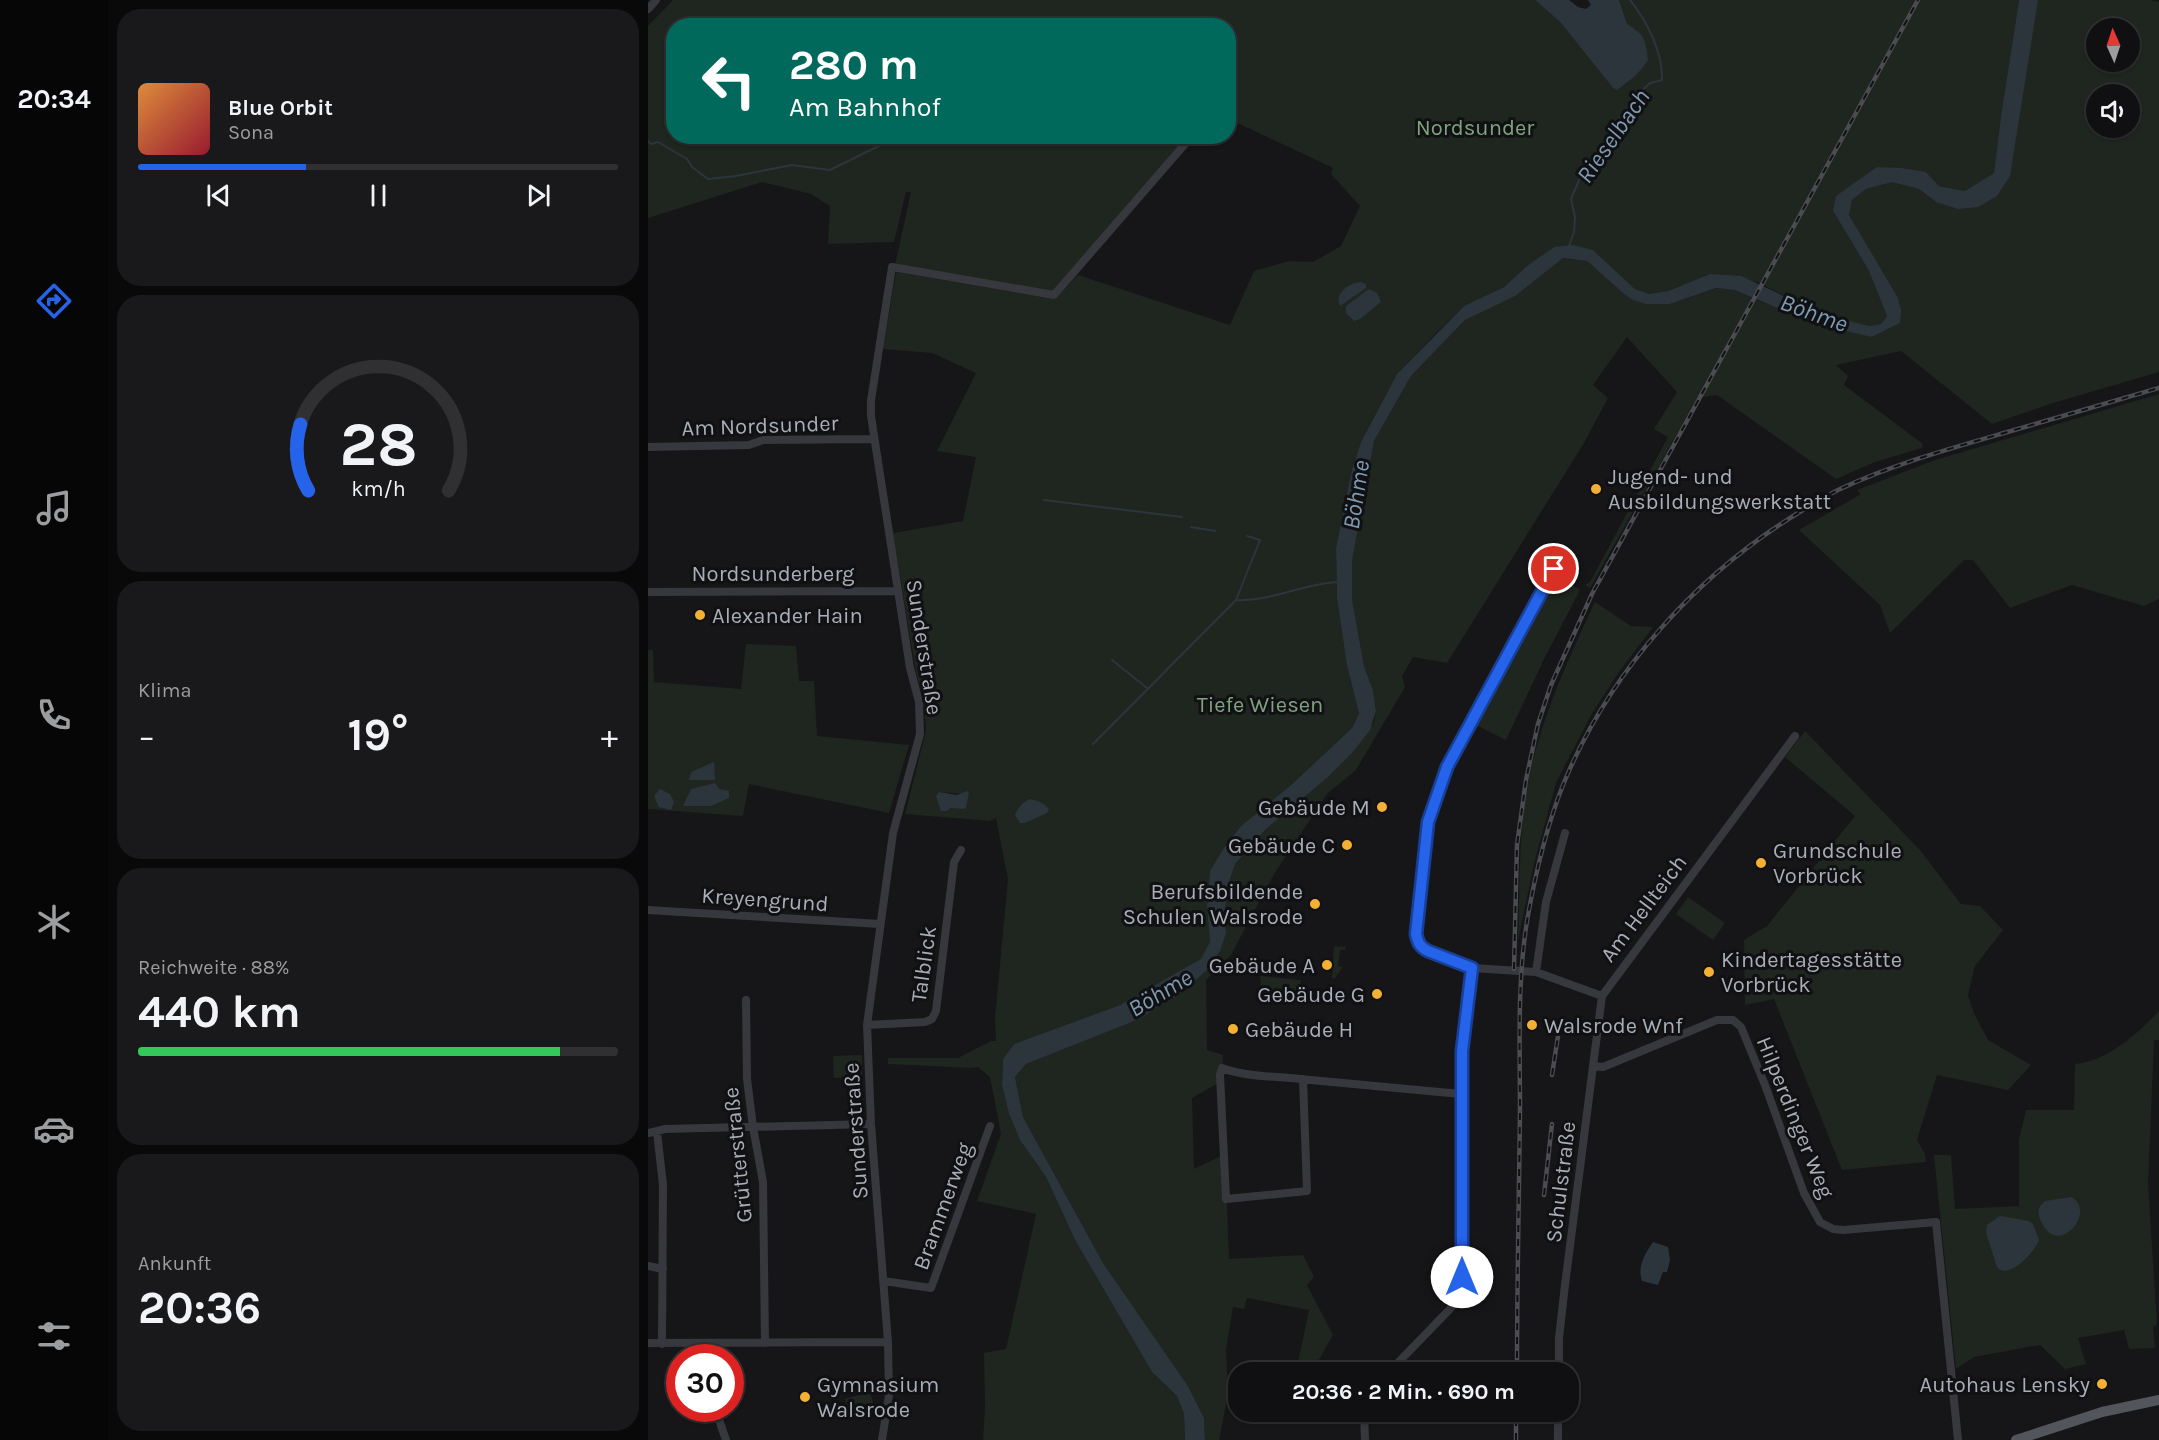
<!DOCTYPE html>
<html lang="de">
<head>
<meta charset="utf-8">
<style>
	:root { --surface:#101012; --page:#19191b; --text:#f1f3f6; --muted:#9c9d9f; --line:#303032; --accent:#2563eb }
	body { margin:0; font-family:Karla,sans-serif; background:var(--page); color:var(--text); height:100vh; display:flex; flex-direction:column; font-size:22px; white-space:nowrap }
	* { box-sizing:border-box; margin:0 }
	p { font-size:20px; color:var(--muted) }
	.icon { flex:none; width:33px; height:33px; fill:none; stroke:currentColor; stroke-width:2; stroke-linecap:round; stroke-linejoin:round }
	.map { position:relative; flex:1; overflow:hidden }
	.panel { display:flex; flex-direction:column; gap:9px; padding:9px; background:#09090a; width:540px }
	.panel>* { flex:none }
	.guide { position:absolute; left:18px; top:18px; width:570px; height:126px; border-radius:24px; box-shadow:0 2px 4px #0004,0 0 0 2px var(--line); background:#00695c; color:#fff; overflow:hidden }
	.needle { width:39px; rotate:357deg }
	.controls { position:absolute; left:1438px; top:18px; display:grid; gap:12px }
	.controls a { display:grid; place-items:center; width:54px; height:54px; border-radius:50%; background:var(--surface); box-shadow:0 2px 4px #0004,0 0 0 2px var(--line); font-size:30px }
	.speed { position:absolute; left:18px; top:1344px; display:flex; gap:12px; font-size:30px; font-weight:700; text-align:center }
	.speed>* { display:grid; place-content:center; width:78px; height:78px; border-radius:50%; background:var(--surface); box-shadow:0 2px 4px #0004,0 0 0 2px var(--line); line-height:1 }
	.speed .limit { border:9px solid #d22; background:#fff; color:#111 }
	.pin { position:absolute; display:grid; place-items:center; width:51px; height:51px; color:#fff; margin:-26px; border:3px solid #fff; border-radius:50%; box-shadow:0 2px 6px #0007 }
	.me { position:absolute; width:66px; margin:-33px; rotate:0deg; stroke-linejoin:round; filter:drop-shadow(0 0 4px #0008) }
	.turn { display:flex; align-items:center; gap:21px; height:126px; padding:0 24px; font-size:27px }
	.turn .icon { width:78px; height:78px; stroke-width:2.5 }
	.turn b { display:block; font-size:42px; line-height:51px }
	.big { font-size:45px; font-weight:700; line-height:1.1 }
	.panel .tile { flex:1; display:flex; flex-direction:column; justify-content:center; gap:9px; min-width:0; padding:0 21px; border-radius:24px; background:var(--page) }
	.panel .dial { align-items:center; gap:0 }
	.dial svg { height:156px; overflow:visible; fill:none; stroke:var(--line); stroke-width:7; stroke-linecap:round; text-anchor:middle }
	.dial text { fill:var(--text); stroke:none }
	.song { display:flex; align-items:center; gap:18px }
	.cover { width:72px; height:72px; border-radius:9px; background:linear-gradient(135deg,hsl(30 70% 55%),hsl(350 70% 35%)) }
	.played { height:6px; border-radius:3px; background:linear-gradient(90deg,var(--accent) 35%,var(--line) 35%) }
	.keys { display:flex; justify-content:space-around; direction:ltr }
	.heat { display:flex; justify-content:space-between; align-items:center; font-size:33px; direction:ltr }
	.charge { height:9px; border-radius:4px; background:linear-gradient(90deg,#34c759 88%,var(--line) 0) }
	.trip { position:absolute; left:580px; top:1362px; width:351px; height:60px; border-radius:24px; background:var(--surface); box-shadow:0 2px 4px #0004,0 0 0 2px var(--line); font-weight:700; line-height:60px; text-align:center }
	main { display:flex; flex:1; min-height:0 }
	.dock { display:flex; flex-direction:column; width:108px; justify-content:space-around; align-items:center; background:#060607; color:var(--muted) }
	.dock .icon { width:42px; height:42px }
	.dock .on { color:var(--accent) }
	.dock b { font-size:27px; color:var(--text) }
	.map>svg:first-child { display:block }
	.green { fill:#1e261f; fill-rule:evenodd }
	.water { fill:#2c353c }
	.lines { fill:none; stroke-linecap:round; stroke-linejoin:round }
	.stream { stroke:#2c353c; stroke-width:2 }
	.minor { stroke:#37383d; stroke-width:8 }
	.major { stroke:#53555c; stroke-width:10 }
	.rail-casing { stroke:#4a4c52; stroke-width:4.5 }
	.rail { stroke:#111113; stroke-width:2; stroke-dasharray:7; stroke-linecap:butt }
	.route-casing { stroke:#184099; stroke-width:15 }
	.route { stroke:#2563eb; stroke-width:10 }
	.poi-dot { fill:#f2b134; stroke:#111113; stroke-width:2 }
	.labels { text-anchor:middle; stroke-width:6; stroke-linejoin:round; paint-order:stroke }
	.park-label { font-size:22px; fill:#7fa381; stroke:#111113 }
	.street-label { font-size:22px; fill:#a8adb8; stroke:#111113 }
	.poi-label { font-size:22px; fill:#a8adb8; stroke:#111113; text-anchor:start }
	.water-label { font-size:24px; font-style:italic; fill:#7f9bb3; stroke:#111113 }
</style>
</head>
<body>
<main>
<nav class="dock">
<b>20:34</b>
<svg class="icon on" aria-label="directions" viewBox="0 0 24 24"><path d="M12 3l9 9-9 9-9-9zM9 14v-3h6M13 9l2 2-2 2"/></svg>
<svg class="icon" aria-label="music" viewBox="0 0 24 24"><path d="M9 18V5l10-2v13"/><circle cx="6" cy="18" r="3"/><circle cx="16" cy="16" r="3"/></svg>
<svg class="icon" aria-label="phone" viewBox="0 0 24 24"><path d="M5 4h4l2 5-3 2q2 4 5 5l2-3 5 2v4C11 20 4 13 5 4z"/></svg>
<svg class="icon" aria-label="climate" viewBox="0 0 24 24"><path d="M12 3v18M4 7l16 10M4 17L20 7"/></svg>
<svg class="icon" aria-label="car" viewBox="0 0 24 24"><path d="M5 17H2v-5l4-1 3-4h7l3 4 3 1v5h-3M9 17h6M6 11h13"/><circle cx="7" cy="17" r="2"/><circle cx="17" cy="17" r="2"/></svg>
<svg class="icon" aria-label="filters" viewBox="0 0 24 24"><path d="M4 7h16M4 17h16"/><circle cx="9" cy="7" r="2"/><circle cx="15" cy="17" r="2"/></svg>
</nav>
<section class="panel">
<div class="tile">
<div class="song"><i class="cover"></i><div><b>Blue Orbit</b><p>Sona</p></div></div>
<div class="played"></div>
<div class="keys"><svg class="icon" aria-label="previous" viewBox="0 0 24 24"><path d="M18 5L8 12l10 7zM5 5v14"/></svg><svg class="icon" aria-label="pause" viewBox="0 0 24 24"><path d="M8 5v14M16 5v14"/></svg><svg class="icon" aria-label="next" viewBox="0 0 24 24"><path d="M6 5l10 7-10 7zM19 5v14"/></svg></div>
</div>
<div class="tile dial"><svg viewBox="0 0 100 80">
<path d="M14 69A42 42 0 1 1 86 69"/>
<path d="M14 69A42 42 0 0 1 10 35" stroke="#2563eb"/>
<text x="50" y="56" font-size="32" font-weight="700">28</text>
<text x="50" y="72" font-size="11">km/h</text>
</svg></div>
<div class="tile"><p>Klima</p>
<div class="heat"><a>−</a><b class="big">19°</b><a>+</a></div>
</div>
<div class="tile"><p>Reichweite · 88%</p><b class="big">440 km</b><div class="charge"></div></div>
<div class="tile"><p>Ankunft</p><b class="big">20:36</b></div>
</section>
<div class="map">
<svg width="1511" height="1440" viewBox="0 0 1511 1440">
	<rect width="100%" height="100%" fill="#161618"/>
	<path class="green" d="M 25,0 L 887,0 L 912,22 L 965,88 L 969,90 L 982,81 L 989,29 L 979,25 L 971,0 L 1371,0 L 1353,116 L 1346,173 L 1318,191 L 1291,186 L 1278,172 L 1229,167 L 1185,211 L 1221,271 L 1239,316 L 1233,324 L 1222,326 L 1177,315 L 1109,282 L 1062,274 L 1020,291 L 1001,294 L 987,289 L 945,250 L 906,247 L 880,265 L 856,287 L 816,306 L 790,331 L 749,374 L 713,442 L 704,469 L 688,548 L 689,598 L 699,666 L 711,715 L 704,728 L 643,785 L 593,826 L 575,849 L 562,871 L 559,907 L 562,942 L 554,959 L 472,1005 L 366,1044 L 355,1059 L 354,1085 L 361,1114 L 372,1140 L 398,1177 L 427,1240 L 504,1372 L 529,1396 L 536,1414 L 537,1440 L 335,1440 L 337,1407 L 336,1353 L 358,1349 L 388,1214 L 329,1201 L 353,1134 L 342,1077 L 330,1067 L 323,1068 L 240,1064 L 240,1058 L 310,1058 L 343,1041 L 348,1041 L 347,1018 L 360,879 L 348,818 L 342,821 L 257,814 L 278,731 L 276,702 L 268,672 L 245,533 L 315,521 L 328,457 L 289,451 L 328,373 L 284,353 L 235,349 L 248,272 L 407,299 L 430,275 L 582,325 L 606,271 L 641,261 L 665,262 L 693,246 L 712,206 L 683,174 L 685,168 L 581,119 L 580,26 L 26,26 L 26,136 L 540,137 L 405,291 L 247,265 L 263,192 L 258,192 L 246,242 L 180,244 L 182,206 L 163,194 L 114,182 L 0,218 L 0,26 ZM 291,792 L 314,794 L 315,809 L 302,807 Z
		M 1390,0 L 1502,0 L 1511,2 L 1511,372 L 1405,403 L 1344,424 L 1253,351 L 1188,365 L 1200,376 L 1196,385 L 1275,444 L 1274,448 L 1227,462 L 1188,479 L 1069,395 L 1049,398 L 942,588 L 937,585 L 942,582 L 1020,437 L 1006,429 L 1029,392 L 979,337 L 945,385 L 960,398 L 936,443 L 799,663 L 765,657 L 754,676 L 757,687 L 708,770 L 679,794 L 626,874 L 583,955 L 558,980 L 559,1050 L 575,1055 L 574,1081 L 544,1098 L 546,1169 L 577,1154 L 581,1259 L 655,1255 L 666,1277 L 659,1285 L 685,1335 L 664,1372 L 648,1372 L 661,1310 L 599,1298 L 596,1309 L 585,1307 L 578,1350 L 580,1394 L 571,1440 L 557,1440 L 556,1418 L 540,1386 L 455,1263 L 375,1117 L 367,1077 L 378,1064 L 491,1018 L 531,994 L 578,933 L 577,915 L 579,888 L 587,864 L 617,830 L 679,778 L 704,753 L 726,722 L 728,710 L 725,690 L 716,666 L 704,599 L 704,561 L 726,441 L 763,376 L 817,320 L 915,258 L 939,261 L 976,294 L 1022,304 L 1068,288 L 1086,290 L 1110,301 L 1224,337 L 1252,323 L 1218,245 L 1201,215 L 1204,200 L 1218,189 L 1244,181 L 1271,189 L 1288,202 L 1349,196 ZM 1449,28 L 1482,28 L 1482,62 L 1449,62 ZM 1449,94 L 1482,94 L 1482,128 L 1449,128 Z
		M 1511,394 L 1511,599 L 1496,606 L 1424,585 L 1362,608 L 1325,560 L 1316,560 L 1242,633 L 1232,605 L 1151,530 L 1213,494 L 1209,490 L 1287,460 Z
		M 914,578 L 932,590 L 896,659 L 858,740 L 824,723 L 905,581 L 912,584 Z
		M 947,602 L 983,626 L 1005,627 L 971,672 L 943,715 L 908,783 L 886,864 L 870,941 C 872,887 870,830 881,777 C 894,716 921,657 947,602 Z
		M 98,644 L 148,646 L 151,681 L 166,681 L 169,736 L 261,745 L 241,813 L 101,784 L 95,816 L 0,809 L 0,650 L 5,650 L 6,682 L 93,689 Z
		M 1157,731 L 1272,850 L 1313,904 L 1332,906 L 1355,930 L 1327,966 L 1320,995 L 1326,1013 L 1340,1040 L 1383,1065 L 1360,1090 L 1289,1075 L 1269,1140 L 1277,1154 L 1278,1162 L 1194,1170 L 1126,999 L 1097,1005 L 1096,940 L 1119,926 L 1207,816 L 1137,757 Z
		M 1040,897 L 1077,923 L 1065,940 L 1028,914 Z
		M 686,946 L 698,947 L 697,950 L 692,950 L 690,966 L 695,967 L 686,979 L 684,978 Z
		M 612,976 L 653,980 L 651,1001 L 638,999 L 639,994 L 617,992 L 617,996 L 614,997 Z
		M 1511,1011 L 1511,1040 L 1506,1040 L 1500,1184 L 1509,1324 L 1505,1328 L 1507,1348 L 1481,1349 L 1476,1330 L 1430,1338 L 1438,1364 L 1417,1369 L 1392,1345 L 1326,1357 L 1308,1369 L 1286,1155 L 1303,1155 L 1307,1209 L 1371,1206 L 1371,1139 L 1378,1110 L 1426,1110 L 1427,1064 C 1460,1061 1489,1034 1511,1011 Z
		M 214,1055 L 214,1076 L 186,1078 L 185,1056 Z
		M 222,1392 L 227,1409 L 202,1416 L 197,1399 Z"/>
	<path class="water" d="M 887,0 L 921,0 L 930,7 L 938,9 L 943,5 L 940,0 L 971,0 L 979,24 C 996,33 998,41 1000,60 C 991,74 982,81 969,90 L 965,88 L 912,22 Z
		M 1371,0 L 1390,0 L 1362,176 L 1349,196 L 1330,207 L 1310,209 L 1288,202 L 1271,189 L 1244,182 L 1218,189 L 1204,200 L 1201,215 L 1250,298 L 1253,310 L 1252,323 L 1224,337 L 1171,325 L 1086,290 L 1068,288 L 1022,304 L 998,304 L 985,300 L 976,294 L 939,261 L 915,258 L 867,296 L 817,320 L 763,376 L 726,441 L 704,561 L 704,599 L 716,666 L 725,690 L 728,711 L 722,730 L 704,753 L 679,778 L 617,830 L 587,864 L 579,888 L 577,915 L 578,933 L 572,951 L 558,971 L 531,994 L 491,1019 L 378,1064 L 367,1077 L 375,1117 L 455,1263 L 540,1386 L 556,1418 L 557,1440 L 537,1440 L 536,1414 L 529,1396 L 504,1372 L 427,1240 L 398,1177 L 372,1140 L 361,1114 L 354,1085 L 355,1059 L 366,1044 L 472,1005 L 553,959 L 562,942 L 559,907 L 562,871 L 575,849 L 593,826 L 643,785 L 704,728 L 711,714 L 699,666 L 689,598 L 688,548 L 704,469 L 713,442 L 749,374 L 816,306 L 856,287 L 880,265 L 906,247 L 925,245 L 945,250 L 987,289 L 1001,294 L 1020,291 L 1062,274 L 1093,276 L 1177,315 L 1222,326 L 1233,324 L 1239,316 L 1221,271 L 1185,211 L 1188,196 L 1229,167 L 1253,168 L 1278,172 L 1291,186 L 1317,191 L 1346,173 L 1353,116 Z
		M 713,282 L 718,284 L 718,288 L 692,306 C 686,293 701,283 713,282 Z
		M 721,289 L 729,293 L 733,302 L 712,319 L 706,321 L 698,313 L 698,306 Z
		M 66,762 L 67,780 L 41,780 L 43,772 Z
		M 67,783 L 71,789 L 81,791 L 81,798 L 63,806 L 35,806 L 43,789 Z
		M 12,789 L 22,794 L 26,802 L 23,810 L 11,807 L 6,796 Z
		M 319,791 L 321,792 L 318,808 L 315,809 L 302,808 L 299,811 L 293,811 L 288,796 L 291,792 L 309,795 Z
		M 382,799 C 390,801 395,802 401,809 L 399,813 L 377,823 L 372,823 L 367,815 C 371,806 374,803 382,799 Z
		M 1423,1197 C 1450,1211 1410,1258 1394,1223 C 1391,1217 1389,1213 1392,1206 L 1397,1201 Z
		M 1352,1216 L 1381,1221 L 1385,1224 L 1391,1240 C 1387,1252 1360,1281 1349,1267 L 1338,1233 L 1339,1225 Z
		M 1005,1242 L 1020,1247 L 1022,1260 L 1019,1272 L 1015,1272 L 1010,1285 L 994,1281 C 989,1266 997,1254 1005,1242 Z"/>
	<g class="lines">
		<path class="stream" d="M 0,141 L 3,144 L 10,142 L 39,159 L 44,167 L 60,179 L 88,176 L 144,165 L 182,170 L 245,139 L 258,136
			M 921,246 L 926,232 L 927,217 L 923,199 L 932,178 L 985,99 L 1002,83 L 1014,80 C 1015,53 999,21 982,0
			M 396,500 L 534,517
			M 543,527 L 567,531
			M 588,600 C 623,602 656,583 691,582
			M 464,660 L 499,688
			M 445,744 L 588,600 L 612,540 L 599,536"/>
		<path class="minor" d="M 0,9 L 8,0
			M 0,447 L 101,445 L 115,440 L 225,439
			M 906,569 L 799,767 L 780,822 L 768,934 L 770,942 L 774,948 L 824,968 L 888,972 L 954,996
			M 0,592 L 250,591
			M 0,910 L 232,924
			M 888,972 L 898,902 L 917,833
			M 98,1000 L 99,1079 L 105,1127 L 115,1182 L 117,1343
			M 219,1025 L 277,1022 L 284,1019 L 288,1011 L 306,862 L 313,850
			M 946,1066 L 955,1067 L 1069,1020 L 1085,1020 L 1093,1027 L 1117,1085 L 1156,1193 L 1172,1222 L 1185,1229 L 1195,1230 L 1288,1222 L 1310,1440
			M 655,1079 L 659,1191 L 578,1199 L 572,1075 L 574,1068 C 598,1077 626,1076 652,1079 C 706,1084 759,1089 813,1094
			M 9,1132 L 15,1185 L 14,1344
			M 0,1133 L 17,1129 L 223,1124
			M 0,1266 L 15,1269
			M 236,1281 L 283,1288 L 342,1126
			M 0,1343 L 240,1342
			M 48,1344 L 51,1358
			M 741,1372 L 802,1309 L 811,1295 L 814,1277 L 814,1051 L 824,968
			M 911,1372 L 911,1338 L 917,1285 L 954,996 L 1147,736
			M 67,1408 L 78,1440
			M 716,1412 L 717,1440
			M 234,1440 L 241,1395 L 240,1342 L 223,1124 L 219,1025 L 245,833 L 272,734 L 271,702 L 262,668 L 223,416 L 223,400 L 244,267 L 406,295 L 544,136
			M 910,1440 L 910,1412"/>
		<path class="major" d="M 1368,1440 L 1454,1412 L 1511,1400"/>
		<defs>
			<path id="rail" d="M 866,969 L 869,845 L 878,780 L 890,724 L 903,685 L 944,594 L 1270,0
				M 904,1075 L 910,1036
				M 896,1195 L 904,1124
				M 869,1372 C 869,1285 871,1197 872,1110 C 872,1047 869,983 879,921 C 887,875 898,828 915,785 C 962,670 1049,574 1155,510 C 1167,504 1178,496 1190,490 C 1243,465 1300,449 1356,433 C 1408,418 1459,403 1511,388
				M 868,1440 L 868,1412"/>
		</defs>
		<use href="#rail" class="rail-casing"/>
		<use href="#rail" class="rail"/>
	</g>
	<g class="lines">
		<defs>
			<path id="route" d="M 814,1277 L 814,1051 L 824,968 L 780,951 C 772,947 770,943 768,934 L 780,822 L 799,767 L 906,569"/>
		</defs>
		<use href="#route" class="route-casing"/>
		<use href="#route" class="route"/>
	</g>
	<g class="poi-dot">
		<circle cx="948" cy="489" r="6"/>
		<circle cx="52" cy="615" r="6"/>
		<circle cx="734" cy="807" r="6"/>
		<circle cx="699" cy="845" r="6"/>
		<circle cx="1113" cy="863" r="6"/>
		<circle cx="667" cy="904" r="6"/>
		<circle cx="679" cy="965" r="6"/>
		<circle cx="1061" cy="972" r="6"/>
		<circle cx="729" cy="994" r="6"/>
		<circle cx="884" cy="1025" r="6"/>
		<circle cx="585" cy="1029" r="6"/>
		<circle cx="1454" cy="1384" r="6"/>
		<circle cx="157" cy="1397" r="6"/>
	</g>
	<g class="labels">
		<g class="park-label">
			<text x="827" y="135">Nordsunder</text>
			<text x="612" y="712">Tiefe Wiesen</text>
		</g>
		<g class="street-label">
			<text transform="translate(112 425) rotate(-2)" y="8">Am Nordsunder</text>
			<text x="125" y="581">Nordsunderberg</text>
			<text transform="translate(277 647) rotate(81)" y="8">Sunderstraße</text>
			<text transform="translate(117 899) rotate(4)" y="8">Kreyengrund</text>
			<text transform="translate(995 908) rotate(-53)" y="8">Am Hellteich</text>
			<text transform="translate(275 964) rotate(-82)" y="8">Talblick</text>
			<text transform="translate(1148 1117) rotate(68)" y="8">Hilperdinger Weg</text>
			<text transform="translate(207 1131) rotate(-94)" y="8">Sunderstraße</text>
			<text transform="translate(89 1155) rotate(-96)" y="8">Grütterstraße</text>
			<text transform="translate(912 1182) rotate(-83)" y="8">Schulstraße</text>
			<text transform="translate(294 1206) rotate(-70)" y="8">Brammerweg</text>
		</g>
		<g class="poi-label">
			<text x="960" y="484">Jugend- und<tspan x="960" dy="25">Ausbildungswerkstatt</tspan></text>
			<text x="64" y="623">Alexander Hain</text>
			<text x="722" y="815" text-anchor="end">Gebäude M</text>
			<text x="687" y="853" text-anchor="end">Gebäude C</text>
			<text x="1125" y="858">Grundschule<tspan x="1125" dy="25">Vorbrück</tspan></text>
			<text x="655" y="899" text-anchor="end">Berufsbildende<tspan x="655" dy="25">Schulen Walsrode</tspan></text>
			<text x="1073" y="967">Kindertagesstätte<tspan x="1073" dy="25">Vorbrück</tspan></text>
			<text x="667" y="973" text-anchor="end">Gebäude A</text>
			<text x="717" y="1002" text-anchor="end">Gebäude G</text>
			<text x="896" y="1033">Walsrode Wnf</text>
			<text x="597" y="1037">Gebäude H</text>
			<text x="169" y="1392">Gymnasium<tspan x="169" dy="25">Walsrode</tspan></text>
			<text x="1442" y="1392" text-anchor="end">Autohaus Lensky</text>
		</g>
		<g class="water-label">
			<text transform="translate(965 136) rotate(-55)" y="8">Rieselbach</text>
			<text transform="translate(1166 313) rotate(20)" y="8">Böhme</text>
			<text transform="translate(708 495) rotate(-81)" y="8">Böhme</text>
			<text transform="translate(512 993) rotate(-31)" y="8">Böhme</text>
		</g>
	</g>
</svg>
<div class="controls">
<a><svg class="needle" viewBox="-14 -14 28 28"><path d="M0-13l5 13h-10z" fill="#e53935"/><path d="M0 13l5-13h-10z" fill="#9c9d9f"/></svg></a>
<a><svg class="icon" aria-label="sound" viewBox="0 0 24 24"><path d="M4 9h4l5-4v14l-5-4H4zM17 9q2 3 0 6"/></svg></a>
</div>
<div class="speed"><div class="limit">30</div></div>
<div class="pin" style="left:906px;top:569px;background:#d93025"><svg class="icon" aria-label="arrive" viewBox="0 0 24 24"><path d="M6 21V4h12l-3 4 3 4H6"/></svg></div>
<svg class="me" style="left:814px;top:1277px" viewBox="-20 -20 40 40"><circle r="19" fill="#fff"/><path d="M0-13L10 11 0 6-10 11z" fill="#2563eb"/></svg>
<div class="trip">20:36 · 2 Min. · 690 m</div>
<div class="guide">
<div class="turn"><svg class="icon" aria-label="left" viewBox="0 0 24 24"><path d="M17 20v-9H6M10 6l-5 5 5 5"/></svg><div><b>280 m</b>Am Bahnhof</div></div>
</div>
</div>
</main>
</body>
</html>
